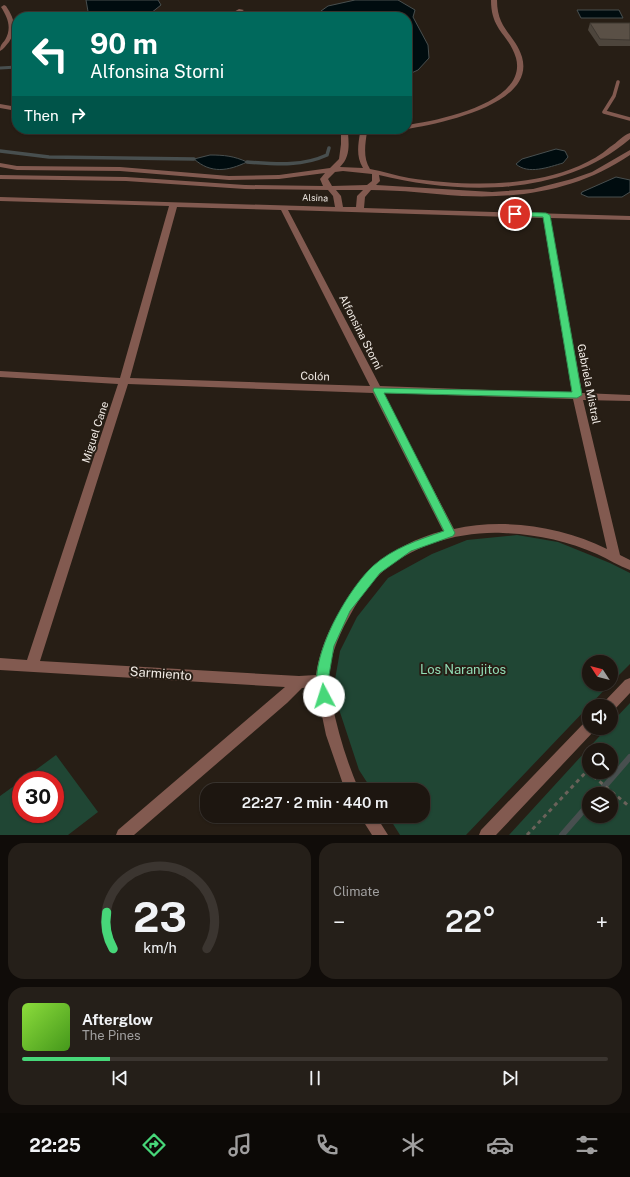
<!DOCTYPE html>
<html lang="en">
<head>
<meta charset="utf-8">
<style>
	:root { --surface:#1d1610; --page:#251f19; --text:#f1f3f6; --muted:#a09f9f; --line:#3b3530; --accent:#47d779 }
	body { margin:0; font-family:"Public Sans",sans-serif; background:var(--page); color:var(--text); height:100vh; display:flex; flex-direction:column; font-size:15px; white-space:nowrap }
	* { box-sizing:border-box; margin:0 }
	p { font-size:13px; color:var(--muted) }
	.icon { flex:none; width:22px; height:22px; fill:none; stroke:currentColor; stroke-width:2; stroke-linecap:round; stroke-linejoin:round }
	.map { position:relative; height:835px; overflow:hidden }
	.panel { display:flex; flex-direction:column; gap:8px; padding:8px; background:#100c09; flex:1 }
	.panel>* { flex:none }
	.hud { position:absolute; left:12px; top:12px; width:400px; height:122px; border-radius:16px; box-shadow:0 1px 3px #0004,0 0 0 1px var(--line); background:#00695c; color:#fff; overflow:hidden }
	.needle { width:26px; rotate:306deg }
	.tools { position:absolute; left:582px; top:655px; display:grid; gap:8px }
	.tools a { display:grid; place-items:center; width:36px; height:36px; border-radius:50%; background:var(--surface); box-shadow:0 1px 3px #0004,0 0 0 1px var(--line); font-size:20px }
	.speed { position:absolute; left:12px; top:771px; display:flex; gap:8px; font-size:20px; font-weight:700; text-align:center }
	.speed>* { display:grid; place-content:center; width:52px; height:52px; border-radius:50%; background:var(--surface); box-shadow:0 1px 3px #0004,0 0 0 1px var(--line); line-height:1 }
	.speed .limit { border:6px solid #d22; background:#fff; color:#111 }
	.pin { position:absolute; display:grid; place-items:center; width:34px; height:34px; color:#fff; margin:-17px; border:2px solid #fff; border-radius:50%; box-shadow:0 1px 4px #0007 }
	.me { position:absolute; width:44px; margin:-22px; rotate:355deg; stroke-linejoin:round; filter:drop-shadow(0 0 3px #0008) }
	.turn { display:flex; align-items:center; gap:14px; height:84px; padding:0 12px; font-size:18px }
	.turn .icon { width:52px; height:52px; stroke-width:2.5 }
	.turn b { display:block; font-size:28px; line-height:34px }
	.then { display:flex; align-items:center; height:38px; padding:0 12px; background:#0003; gap:8px; font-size:15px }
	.big { font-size:30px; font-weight:600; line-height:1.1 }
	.panel .card { flex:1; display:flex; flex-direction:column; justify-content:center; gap:6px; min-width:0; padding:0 14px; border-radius:16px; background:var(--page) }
	.panel .dial { align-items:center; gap:0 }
	.dial svg { height:104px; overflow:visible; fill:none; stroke:var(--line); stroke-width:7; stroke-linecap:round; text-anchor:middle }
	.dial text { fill:var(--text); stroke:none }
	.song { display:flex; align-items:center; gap:12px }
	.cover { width:48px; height:48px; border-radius:6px; background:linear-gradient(135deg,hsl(90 70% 55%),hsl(100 70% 35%)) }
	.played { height:4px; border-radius:2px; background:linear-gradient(90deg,var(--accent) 15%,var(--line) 15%) }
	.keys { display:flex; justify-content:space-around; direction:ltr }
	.heat { display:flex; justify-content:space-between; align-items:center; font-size:22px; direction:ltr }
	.panel .tiles { flex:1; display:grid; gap:8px; grid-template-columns:1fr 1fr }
	.card:last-child { grid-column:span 2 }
	.trip { position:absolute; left:200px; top:783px; width:230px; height:40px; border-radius:16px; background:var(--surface); box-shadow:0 1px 3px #0004,0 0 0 1px var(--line); font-weight:600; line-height:40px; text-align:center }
	.menu { display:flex; height:64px; justify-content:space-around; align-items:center; background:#0c0906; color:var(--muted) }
	.menu .icon { width:28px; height:28px }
	.menu .selected { color:var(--accent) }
	.menu b { font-size:18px; color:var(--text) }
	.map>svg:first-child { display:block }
	.green { fill:#204634; fill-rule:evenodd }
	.water { fill:#000c0f; stroke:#484f4f }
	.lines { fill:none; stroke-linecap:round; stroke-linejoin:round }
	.stream-far2 { stroke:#484f4f; stroke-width:3 }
	.stream-far1 { stroke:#484f4f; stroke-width:3.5 }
	.stream { stroke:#484f4f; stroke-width:6 }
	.path { stroke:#6a625a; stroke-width:3; stroke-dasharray:4 4; stroke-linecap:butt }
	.service { stroke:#825a50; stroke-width:3.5 }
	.minor { fill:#825a50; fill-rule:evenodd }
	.tertiary { fill:#825a50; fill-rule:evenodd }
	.wall { fill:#4d453c }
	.building { fill:#5a5046; stroke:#3f3831 }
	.route { fill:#47d779; stroke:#2e8c4f }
	.labels { text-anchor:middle; stroke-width:4; stroke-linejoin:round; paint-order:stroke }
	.far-street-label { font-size:9px; fill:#f1ebe5; stroke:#271e15 }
	.street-label { font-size:11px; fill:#f1ebe5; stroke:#271e15 }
	.near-park-label { font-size:13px; fill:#92ddb6; stroke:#271e15 }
	.near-street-label { font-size:13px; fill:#f1ebe5; stroke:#271e15 }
</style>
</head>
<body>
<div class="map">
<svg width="630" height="835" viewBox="0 0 630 835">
	<rect width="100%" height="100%" fill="#271e15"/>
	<path class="green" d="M 517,535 L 558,542 L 610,563 L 630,573 L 630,664 L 611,683 L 611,662 L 589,662 L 589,684 L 610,684 L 466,835 L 400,835 L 388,816 L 423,816 L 423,790 L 372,790 L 359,770 L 333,691 L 340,651 L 357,617 L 388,578 L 432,554 L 467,540 Z
		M 630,703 L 630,835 L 509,835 L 607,728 L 611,728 L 611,723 ZM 589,750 L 611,750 L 611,772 L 589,772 ZM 589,794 L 611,794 L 611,816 L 589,816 Z
		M 56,755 L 98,812 L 68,835 L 0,835 L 0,796 L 21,781 L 21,814 L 55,814 L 55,780 L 22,780 Z"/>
	<path class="water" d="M 86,0 L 158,0 L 161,5 L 146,17 L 89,17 Z
		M 355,0 L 398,0 L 415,10 L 413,17 L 428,45 L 429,58 L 418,70 L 407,75 L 407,17 L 323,17 L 321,11 L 328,6 Z
		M 577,10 L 619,10 L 623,18 L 581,18 Z
		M 556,149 L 565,151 L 568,157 L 563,163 C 549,167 528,175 516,164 L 522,159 Z
		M 210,155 C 224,155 234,156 247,162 C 228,171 211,174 194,159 Z
		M 616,177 L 630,180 L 630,192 L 622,197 L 588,197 L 581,194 L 582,192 Z"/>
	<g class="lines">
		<path class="stream-far2" d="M 0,68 L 17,67"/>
		<path class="stream-far1" d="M 0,151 L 49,157 L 194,159
			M 247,162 C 275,164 301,167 327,155 L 329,148"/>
		<path class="stream" d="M 598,794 L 630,757
			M 562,835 L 589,804"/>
		<path class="path" d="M 527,835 L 587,771 L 630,807"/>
		<path class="service" d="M 618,82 L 614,96 L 604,112 L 630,119"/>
		<path class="minor" d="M 491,0 L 497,0 C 497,30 515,34 522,57 C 536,105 438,124 407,129 L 407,125 C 437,121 528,103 516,58 C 509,34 491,31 491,0 Z
			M 4,5 L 6,6 C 14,18 18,29 9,42 C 6,45 4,49 0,51 C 0,45 2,44 5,40 C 12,28 8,18 1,7 Z
			M 239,9 L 244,10 L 232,17 L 225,17 Z
			M 0,104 L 17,107 L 17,111 L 0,108 Z
			M 325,129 L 395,129 L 392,131 L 367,132 C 365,145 363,158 370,169 C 383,171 396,176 409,178 C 463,186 528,188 579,166 C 590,161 601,155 610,147 C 617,143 623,135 630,133 L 630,139 C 562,197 462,195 379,175 L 380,181 L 376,185 L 492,192 L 533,189 L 572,179 L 592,172 L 630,150 L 630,155 C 580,189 522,199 462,196 C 432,194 402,190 371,190 L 365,197 L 364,208 L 630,216 L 630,220 L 550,218 L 582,393 L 630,395 L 630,401 L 583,400 L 620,555 L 630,560 L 630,570 C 619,566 608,559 597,554 C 568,541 535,534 503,533 C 460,531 411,545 379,575 C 367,586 356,604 348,619 C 337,638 329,661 328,682 C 328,689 331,696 332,703 C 338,733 347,762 359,790 L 345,790 L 326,735 L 316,687 L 302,688 L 287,703 L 134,835 L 116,835 L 118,830 L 285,687 L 0,670 L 0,658 L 27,660 L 118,384 L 0,377 L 0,371 L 120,378 L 169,206 L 0,201 L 0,197 L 335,207 L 333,196 L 328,190 L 245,189 L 126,181 L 0,179 L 0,175 L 126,177 L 245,185 L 323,186 L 320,179 L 325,173 L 279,179 L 229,180 L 120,171 L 17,170 L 0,167 L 0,163 L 17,166 L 120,167 L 229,176 L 279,175 L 330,168 L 339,159 L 341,144 L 341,132 L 328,131 ZM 348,133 L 360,133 C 358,145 356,157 363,168 L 340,167 C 350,157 349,146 348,133 ZM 343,171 L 372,174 L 372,181 L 367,185 L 332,186 L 328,179 L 335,172 ZM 336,190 L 363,190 L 357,196 L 356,207 L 343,207 L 341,196 ZM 177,207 L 281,210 L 370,386 L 130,378 ZM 288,210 L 543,218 L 572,393 L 380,386 ZM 128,384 L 373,393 L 443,531 C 418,537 390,551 371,568 C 366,573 362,579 358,585 C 337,612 321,641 316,675 L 299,676 L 40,661 ZM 383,393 L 573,399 L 607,549 C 561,526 503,518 454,529 Z
			M 360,816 L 376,816 L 388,835 L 372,835 Z"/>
		<path class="tertiary" d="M 630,678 L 630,693 L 614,710 L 611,711 L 611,706 L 602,706 L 604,702 L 625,680 Z
			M 589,721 L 589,728 L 595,728 L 594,731 L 496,835 L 479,835 L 481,830 L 584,723 Z"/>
	</g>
	<path class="wall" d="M 590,23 L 630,24 L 630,46 L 599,46 L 588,30 Z"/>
	<path class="building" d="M 590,23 L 630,23 L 630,40 L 600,39 Z"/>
	<path class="route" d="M 515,212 L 546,213 L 550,215 L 582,395 L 577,398 L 384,393 L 455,533 L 453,536 L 411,551 L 380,573 L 350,611 L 334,646 L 328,681 L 330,696 L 328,700 L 324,701 L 320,700 C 304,664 347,590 373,566 C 393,548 418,540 444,531 L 373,390 L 374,388 L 572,392 L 543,217 L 513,216 L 513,213 Z"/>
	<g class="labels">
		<g class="far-street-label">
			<text transform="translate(315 198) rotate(2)" y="3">Alsina</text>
		</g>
		<g class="street-label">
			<text transform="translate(361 332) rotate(63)" y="4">Alfonsina Storni</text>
			<text transform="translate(315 376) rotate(2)" y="4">Colón</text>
			<text transform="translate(589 384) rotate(79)" y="4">Gabriela Mistral</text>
			<text transform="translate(95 432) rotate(-72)" y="4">Miguel Cane</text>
		</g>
		<g class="near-park-label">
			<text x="463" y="674">Los Naranjitos</text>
		</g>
		<g class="near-street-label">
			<text transform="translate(161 673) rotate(4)" y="5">Sarmiento</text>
		</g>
	</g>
</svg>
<div class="tools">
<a><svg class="needle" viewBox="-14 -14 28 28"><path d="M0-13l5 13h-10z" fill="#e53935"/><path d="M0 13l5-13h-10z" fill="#a09f9f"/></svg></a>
<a><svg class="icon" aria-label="sound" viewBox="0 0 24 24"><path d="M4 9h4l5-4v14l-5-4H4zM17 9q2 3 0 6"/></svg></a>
<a><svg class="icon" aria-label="search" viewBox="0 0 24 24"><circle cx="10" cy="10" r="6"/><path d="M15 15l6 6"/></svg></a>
<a><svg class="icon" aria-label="layers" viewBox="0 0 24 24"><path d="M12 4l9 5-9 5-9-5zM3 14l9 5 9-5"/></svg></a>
</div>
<div class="speed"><div class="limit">30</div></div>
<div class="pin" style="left:515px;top:214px;background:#d93025"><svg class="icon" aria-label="arrive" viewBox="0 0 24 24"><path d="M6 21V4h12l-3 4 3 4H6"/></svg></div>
<svg class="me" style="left:324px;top:696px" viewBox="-20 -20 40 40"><circle r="19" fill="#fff"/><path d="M0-13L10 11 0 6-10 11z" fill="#47d779"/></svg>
<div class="trip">22:27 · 2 min · 440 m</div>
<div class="hud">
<div class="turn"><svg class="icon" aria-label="left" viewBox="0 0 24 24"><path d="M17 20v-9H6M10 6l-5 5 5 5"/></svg><div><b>90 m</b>Alfonsina Storni</div></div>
<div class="then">Then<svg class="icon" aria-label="right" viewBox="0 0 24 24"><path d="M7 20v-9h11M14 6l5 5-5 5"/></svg></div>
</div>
</div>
<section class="panel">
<div class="tiles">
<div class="card dial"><svg viewBox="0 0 100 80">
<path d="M14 69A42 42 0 1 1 86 69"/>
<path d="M14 69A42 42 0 0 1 9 41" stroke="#47d779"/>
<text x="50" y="56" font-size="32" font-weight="700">23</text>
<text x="50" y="72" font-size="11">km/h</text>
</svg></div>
<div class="card"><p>Climate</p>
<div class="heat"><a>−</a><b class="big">22°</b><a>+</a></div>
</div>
<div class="card">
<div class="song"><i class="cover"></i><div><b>Afterglow</b><p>The Pines</p></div></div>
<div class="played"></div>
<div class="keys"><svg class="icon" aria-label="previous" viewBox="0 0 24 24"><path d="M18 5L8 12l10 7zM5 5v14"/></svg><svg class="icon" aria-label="pause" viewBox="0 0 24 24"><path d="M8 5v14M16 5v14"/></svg><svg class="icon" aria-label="next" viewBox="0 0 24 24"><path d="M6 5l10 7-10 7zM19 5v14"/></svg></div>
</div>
</div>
</section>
<nav class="menu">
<b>22:25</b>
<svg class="icon selected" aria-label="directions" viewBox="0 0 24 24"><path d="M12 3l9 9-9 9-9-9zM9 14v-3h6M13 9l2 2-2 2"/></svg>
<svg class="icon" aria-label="music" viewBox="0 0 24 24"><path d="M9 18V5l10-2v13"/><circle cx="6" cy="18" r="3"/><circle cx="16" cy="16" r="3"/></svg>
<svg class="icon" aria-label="phone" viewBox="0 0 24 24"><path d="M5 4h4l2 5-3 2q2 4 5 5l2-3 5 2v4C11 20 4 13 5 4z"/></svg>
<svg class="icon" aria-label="climate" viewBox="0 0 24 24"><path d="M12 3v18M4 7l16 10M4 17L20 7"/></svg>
<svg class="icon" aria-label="car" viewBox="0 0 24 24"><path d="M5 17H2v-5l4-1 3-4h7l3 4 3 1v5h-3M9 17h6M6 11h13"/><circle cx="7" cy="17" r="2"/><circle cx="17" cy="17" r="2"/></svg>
<svg class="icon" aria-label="filters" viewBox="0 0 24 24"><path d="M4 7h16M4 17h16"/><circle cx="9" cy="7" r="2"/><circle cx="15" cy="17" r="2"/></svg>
</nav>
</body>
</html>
